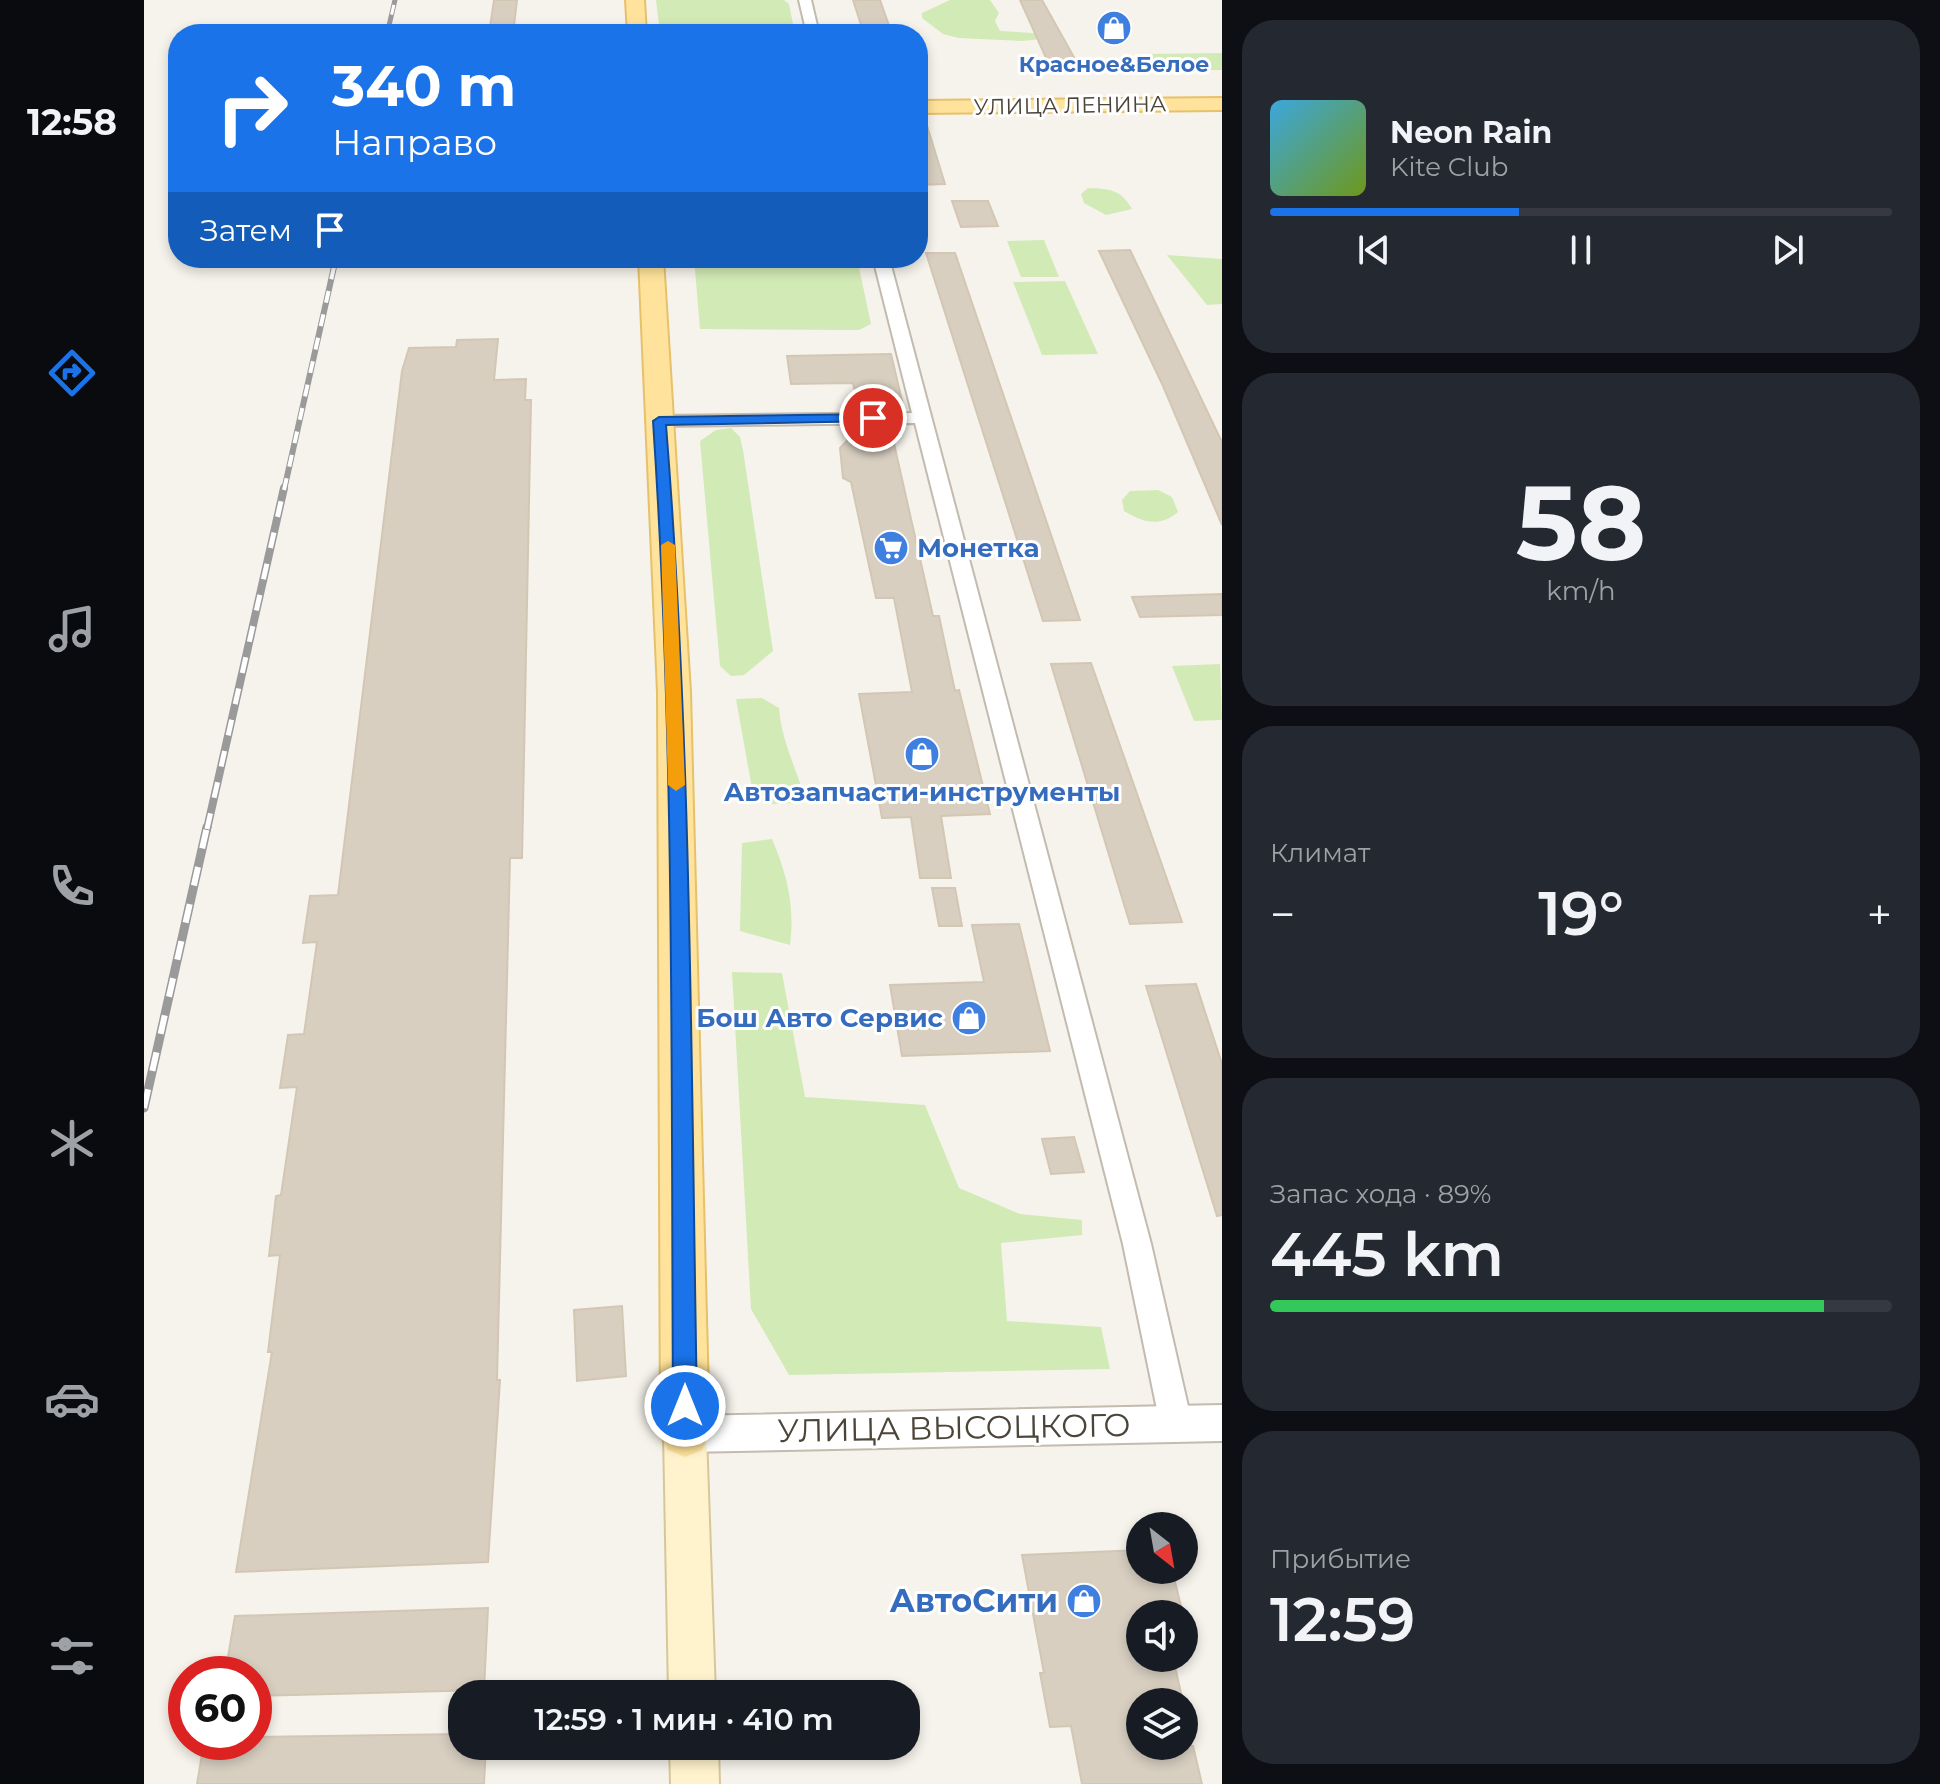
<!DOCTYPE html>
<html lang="ru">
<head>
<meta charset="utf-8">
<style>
	:root { --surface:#171b24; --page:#242831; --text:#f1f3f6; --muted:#9ea1a6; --line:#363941; --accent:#1a73e8 }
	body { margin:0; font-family:Montserrat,sans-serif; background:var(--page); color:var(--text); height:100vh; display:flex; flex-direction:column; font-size:30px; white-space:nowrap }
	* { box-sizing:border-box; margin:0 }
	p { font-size:26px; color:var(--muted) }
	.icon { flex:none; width:44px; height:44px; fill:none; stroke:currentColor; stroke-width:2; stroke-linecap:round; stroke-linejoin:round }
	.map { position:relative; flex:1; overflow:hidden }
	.details { display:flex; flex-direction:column; gap:20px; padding:20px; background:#0d0f14; width:718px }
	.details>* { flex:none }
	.banner { position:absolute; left:24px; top:24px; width:760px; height:244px; border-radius:32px; box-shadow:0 4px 12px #0003; background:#1a73e8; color:#fff; overflow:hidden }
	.needle { width:52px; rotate:149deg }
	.controls { position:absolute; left:982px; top:1512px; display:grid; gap:16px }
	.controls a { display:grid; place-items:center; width:72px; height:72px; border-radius:50%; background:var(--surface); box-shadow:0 4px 12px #0003; font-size:40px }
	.speed { position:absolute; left:24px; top:1656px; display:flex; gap:16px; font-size:40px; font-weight:700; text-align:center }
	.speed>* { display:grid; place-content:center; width:104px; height:104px; border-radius:50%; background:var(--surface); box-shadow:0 4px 12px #0003; line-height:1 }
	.speed .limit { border:12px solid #d22; background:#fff; color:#111 }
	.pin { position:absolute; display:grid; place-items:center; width:68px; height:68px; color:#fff; margin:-34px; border:4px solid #fff; border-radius:50%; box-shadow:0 2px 8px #0007 }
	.me { position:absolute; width:88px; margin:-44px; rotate:0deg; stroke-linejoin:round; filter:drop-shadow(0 0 6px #0008) }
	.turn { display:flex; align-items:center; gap:28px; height:168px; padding:0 32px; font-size:36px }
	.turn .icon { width:104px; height:104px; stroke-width:2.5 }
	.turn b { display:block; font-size:56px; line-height:68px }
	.then { display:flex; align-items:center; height:76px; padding:0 32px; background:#0003; gap:16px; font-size:30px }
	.big { font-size:60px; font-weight:600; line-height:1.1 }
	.details .tile { flex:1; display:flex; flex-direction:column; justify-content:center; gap:12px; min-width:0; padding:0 28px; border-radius:32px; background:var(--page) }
	.details .dial { align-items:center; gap:0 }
	.dial b { font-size:104px; line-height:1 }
	.song { display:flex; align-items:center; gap:24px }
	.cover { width:96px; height:96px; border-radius:12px; background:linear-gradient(135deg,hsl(200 70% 55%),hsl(80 70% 35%)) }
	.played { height:8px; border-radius:4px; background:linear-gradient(90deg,var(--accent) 40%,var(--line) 40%) }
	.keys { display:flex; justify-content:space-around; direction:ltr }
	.heat { display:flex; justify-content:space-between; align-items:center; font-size:44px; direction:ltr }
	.charge { height:12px; border-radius:6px; background:linear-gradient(90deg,#34c759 89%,var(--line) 0) }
	.trip { position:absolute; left:304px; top:1680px; width:472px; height:80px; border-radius:32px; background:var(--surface); box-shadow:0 4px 12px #0003; font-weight:600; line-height:80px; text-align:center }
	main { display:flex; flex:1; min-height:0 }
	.tabs { display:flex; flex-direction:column; width:144px; justify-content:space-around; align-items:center; background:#090b0e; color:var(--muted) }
	.tabs .icon { width:56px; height:56px }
	.tabs .on { color:var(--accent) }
	.tabs b { font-size:36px; color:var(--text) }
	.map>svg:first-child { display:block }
	.green { fill:#d2eab5 }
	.building { fill:#d8cfc1; stroke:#d3c7b4; stroke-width:2 }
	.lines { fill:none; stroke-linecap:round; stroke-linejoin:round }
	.minor-casing { stroke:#c2bbae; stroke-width:4 }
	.tertiary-casing { stroke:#c2bbae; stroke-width:4 }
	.secondary-casing { stroke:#d6c79b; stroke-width:4 }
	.primary-casing { stroke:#e6c16a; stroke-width:4 }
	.minor { fill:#fff; fill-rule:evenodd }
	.tertiary { fill:#fff; fill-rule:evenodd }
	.secondary { fill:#fff3cd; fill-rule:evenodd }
	.primary { fill:#ffe39c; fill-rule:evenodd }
	.rail-far3-casing { stroke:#9a9a9a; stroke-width:5 }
	.rail-far2-casing { stroke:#9a9a9a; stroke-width:6 }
	.rail-far1-casing { stroke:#9a9a9a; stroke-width:8 }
	.rail-casing { stroke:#9a9a9a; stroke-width:9 }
	.rail-far3 { stroke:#fff; stroke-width:3; stroke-dasharray:10; stroke-linecap:butt }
	.rail-far2 { stroke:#fff; stroke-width:4; stroke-dasharray:12; stroke-linecap:butt }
	.rail-far1 { stroke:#fff; stroke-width:5; stroke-dasharray:16; stroke-linecap:butt }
	.rail { stroke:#fff; stroke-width:6; stroke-dasharray:19; stroke-linecap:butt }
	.route { fill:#1a73e8; stroke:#114b97; stroke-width:2 }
	.slow { fill:#f59e0b }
	.labels { text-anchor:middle; stroke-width:6; stroke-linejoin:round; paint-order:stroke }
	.far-shop-label { font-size:22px; font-weight:bold; fill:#366cbe; stroke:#fff }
	.far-street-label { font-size:22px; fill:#4b4439; stroke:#fff }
	.shop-label { font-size:26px; font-weight:bold; fill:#366cbe; stroke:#fff; text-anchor:start }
	.near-street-label { font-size:32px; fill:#4b4439; stroke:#fff }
	.near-shop-label { font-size:32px; font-weight:bold; fill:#366cbe; stroke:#fff; text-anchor:end }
</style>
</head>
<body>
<main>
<nav class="tabs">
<b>12:58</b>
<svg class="icon on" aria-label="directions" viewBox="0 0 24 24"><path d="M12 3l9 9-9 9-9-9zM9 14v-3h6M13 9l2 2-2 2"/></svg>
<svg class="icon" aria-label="music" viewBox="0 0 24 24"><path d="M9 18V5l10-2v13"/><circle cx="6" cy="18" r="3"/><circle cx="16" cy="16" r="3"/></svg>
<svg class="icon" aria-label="phone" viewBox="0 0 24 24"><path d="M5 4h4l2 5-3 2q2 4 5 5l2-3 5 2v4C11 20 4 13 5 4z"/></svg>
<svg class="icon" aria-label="climate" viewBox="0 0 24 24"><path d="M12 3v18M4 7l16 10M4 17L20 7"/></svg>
<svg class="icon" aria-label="car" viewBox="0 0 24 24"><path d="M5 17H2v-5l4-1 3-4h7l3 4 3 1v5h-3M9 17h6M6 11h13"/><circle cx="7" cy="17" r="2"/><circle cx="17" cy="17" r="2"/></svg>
<svg class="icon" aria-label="filters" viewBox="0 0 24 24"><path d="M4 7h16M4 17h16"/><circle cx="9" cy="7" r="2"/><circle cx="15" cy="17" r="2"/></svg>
</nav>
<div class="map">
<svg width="1078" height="1784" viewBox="0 0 1078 1784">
	<rect width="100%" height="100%" fill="#f6f3ec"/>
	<path class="green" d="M 512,0 L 640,0 L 645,4 L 651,34 L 516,34 Z
		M 806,0 L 846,0 L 855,13 L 851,21 L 856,31 L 905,34 L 909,38 L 877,41 L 815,38 L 799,34 L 778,18 L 778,13 Z
		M 1078,53 L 1078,70 L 1014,71 L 1005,54 Z
		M 944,188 C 965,189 977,189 988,209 L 962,215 L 940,203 L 937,194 Z
		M 900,240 L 915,277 L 877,277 L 863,241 Z
		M 1023,255 L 1078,259 L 1078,304 L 1063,305 Z
		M 550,258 L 713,258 L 727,324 L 715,330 L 556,329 Z
		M 921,281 L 954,354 L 898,355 L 869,282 Z
		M 587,428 L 596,437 L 599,450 L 629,651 L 600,675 L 587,676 L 576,666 L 556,441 L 572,430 Z
		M 1014,490 L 1028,497 L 1034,512 C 1015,528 999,522 980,511 L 978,500 L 986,491 Z
		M 1076,664 L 1078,720 L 1050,721 L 1028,666 Z
		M 618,698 L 635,708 C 637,738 651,766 660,795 L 652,803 L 624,804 L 609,794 L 592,699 Z
		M 628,839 C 643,874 651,906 646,945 L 596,931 L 598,843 Z
		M 588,972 L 638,973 L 661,1097 L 781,1105 L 815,1188 L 876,1214 L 938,1220 L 938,1235 L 857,1243 L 863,1321 L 957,1327 L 966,1369 L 645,1375 L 607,1309 Z"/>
	<path class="building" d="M 350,0 L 373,0 L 370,26 L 346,27 Z
		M 709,0 L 736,0 L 748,34 L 720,34 Z
		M 876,0 L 898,0 L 936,68 L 907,69 Z
		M 774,116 L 780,116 L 801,184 L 774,185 Z
		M 808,201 L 844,201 L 854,226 L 817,227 Z
		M 986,250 L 1078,442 L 1078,525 L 1019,386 L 955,251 Z
		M 782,253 L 811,253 L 936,620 L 899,621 Z
		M 354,339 L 350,380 L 382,379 L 381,400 L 387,400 L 378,858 L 366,858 L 353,1380 L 356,1380 L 344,1562 L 92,1572 L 128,1352 L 124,1352 L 136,1255 L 125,1256 L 132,1196 L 137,1195 L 153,1087 L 136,1088 L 144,1035 L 160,1034 L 173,942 L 159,943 L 166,896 L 194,895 L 258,371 L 265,348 L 312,347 L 313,340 Z
		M 747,354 L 760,409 L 715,411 L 709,383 L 647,384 L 643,356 Z
		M 746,426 L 789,616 L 795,616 L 811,691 L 815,690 L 846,814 L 797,816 L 807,878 L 776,878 L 767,817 L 738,818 L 715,694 L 768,692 L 750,598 L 732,598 L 707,482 L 699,478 L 696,448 L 716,427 Z
		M 1078,594 L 1078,615 L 996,617 L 988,597 Z
		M 947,663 L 1038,922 L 986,924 L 907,664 Z
		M 788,888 L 811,888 L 818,926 L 795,926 Z
		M 875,924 L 906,1051 L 758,1056 L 746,985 L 840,982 L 828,925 Z
		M 1052,984 L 1078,1064 L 1078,1215 L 1073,1216 L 1002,986 Z
		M 930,1137 L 940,1172 L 907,1174 L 898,1139 Z
		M 478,1306 L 482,1376 L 433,1381 L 430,1310 Z
		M 996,1550 L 996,1570 L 1028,1570 L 1039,1614 L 996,1614 L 996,1658 L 1029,1658 L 1039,1702 L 996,1702 L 996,1746 L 1049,1746 L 1058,1784 L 938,1784 L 927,1726 L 906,1727 L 896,1673 L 900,1673 L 878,1555 Z
		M 344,1608 L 340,1690 L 110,1696 L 110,1674 L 81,1674 L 91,1616 Z
		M 318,1734 L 318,1746 L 342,1746 L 340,1784 L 53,1784 L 60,1742 L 110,1742 L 110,1737 Z"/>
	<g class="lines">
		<defs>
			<path id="minor" d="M 655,0 L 667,0 L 675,34 L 663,34 Z
				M 729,258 L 745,258 L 1007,1244 L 1048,1424 L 1043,1435 L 1032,1439 L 1021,1435 L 1016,1424 L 979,1244 L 771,423 L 515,426 L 506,421 L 515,416 L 768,413 Z"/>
			<path id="tertiary" d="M 1078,1405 L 1078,1441 L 541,1452 L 528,1447 L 523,1434 L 528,1421 L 541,1416 Z"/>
			<path id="secondary" d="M 541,1414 L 556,1420 L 562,1434 L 571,1694 L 525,1694 L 520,1434 L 526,1420 Z
				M 526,1746 L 574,1746 L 575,1784 L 527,1784 Z"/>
			<path id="primary" d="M 482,0 L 500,0 L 502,34 L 484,34 Z
				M 1078,98 L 1078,110 L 774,113 L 774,101 Z
				M 495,258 L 519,258 L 546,692 L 565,1434 L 558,1450 L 541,1457 L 524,1450 L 517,1434 L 514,692 Z"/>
		</defs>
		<use href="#minor" class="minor-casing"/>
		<use href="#tertiary" class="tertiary-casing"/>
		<use href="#secondary" class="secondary-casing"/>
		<use href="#primary" class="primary-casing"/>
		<use href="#minor" class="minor"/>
		<use href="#tertiary" class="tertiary"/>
		<use href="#secondary" class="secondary"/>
		<use href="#primary" class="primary"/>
		<defs>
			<path id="rail-far3" d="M 243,34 L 251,0"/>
			<path id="rail-far2" d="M 140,490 L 192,258"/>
			<path id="rail-far1" d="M 63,829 L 140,488"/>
			<path id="rail" d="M 0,1108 L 63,827"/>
		</defs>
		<use href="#rail-far3" class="rail-far3-casing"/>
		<use href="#rail-far2" class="rail-far2-casing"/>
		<use href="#rail-far1" class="rail-far1-casing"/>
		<use href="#rail" class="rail-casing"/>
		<use href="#rail-far3" class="rail-far3"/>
		<use href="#rail-far2" class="rail-far2"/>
		<use href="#rail-far1" class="rail-far1"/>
		<use href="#rail" class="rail"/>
	</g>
	<path class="route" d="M 729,414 L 734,415 L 734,421 L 522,425 C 548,751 547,1079 553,1406 L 549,1414 L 541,1417 L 533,1414 L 529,1406 C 527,1078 531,748 509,421 L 515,417 Z"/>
	<path class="slow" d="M 524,541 L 531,545 L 541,785 L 532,791 L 524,785 L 517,545 Z"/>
	<defs>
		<symbol id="shop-disc" viewBox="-11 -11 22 22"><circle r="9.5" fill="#3f7fe0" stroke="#fff"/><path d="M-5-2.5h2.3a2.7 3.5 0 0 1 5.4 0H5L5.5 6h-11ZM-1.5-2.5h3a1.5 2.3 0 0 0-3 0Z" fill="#fff"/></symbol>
		<symbol id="supermarket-disc" viewBox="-11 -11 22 22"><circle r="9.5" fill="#3f7fe0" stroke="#fff"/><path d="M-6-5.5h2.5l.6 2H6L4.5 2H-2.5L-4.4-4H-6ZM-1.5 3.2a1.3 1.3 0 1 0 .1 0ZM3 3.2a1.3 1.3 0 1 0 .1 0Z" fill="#fff"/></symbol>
	</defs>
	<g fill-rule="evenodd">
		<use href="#shop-disc" x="950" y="8" width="40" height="40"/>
		<use href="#supermarket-disc" x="727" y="528" width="40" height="40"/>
		<use href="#shop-disc" x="758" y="734" width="40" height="40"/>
		<use href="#shop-disc" x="805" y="998" width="40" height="40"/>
		<use href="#shop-disc" x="920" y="1581" width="40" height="40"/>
	</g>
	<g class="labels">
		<g class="far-shop-label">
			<text x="970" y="72">Красное&amp;Белое</text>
		</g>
		<g class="far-street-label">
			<text transform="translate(926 105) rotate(-1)" y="8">УЛИЦА ЛЕНИНА</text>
		</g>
		<g class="shop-label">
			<text x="773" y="557">Монетка</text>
			<text x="778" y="801" text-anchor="middle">Автозапчасти-инструменты</text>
			<text x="799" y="1027" text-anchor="end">Бош Авто Сервис</text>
		</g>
		<g class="near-street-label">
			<text transform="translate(810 1428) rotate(-1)" y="11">УЛИЦА ВЫСОЦКОГО</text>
		</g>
		<g class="near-shop-label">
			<text x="914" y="1612">АвтоСити</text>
		</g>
	</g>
</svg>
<div class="controls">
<a><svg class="needle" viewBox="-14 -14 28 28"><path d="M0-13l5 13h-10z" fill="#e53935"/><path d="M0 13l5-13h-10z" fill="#9ea1a6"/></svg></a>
<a><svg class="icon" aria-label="sound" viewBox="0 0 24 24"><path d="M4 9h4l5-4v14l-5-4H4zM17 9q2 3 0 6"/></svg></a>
<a><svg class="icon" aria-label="layers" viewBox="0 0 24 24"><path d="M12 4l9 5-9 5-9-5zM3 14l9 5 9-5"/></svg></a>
</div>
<div class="speed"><div class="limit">60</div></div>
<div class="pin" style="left:729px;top:418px;background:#d93025"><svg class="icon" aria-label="arrive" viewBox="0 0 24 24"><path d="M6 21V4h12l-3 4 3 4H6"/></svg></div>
<svg class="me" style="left:541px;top:1406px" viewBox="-20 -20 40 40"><circle r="17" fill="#1a73e8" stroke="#fff" stroke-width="3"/><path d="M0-11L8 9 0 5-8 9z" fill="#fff"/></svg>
<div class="trip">12:59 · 1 мин · 410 m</div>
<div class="banner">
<div class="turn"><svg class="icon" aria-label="right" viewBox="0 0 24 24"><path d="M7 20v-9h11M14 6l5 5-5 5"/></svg><div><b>340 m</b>Направо</div></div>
<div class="then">Затем<svg class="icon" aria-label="arrive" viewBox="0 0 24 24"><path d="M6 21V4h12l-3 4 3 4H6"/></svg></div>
</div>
</div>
<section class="details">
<div class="tile">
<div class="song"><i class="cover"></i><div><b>Neon Rain</b><p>Kite Club</p></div></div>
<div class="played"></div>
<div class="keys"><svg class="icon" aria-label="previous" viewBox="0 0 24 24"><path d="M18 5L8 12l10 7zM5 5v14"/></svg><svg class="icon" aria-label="pause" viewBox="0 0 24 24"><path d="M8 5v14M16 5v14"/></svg><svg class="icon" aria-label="next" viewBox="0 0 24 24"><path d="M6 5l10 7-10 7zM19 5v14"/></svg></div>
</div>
<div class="tile dial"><b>58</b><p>km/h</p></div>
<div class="tile"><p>Климат</p>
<div class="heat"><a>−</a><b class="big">19°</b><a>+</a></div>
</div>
<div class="tile"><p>Запас хода · 89%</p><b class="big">445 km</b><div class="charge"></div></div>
<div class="tile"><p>Прибытие</p><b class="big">12:59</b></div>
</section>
</main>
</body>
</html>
